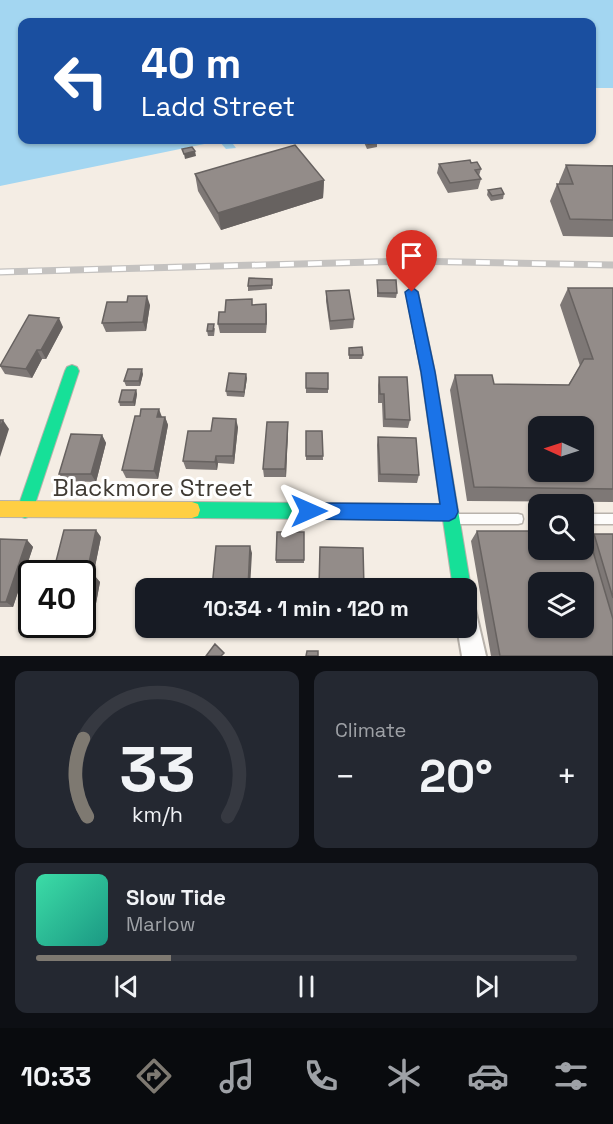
<!DOCTYPE html>
<html lang="en">
<head>
<meta charset="utf-8">
<style>
	:root { --surface:#171b24; --page:#242831; --text:#f1f3f6; --muted:#9ea1a6; --line:#363941; --accent:#7e7971 }
	body { margin:0; font-family:"Space Grotesk",sans-serif; background:var(--page); color:var(--text); height:100vh; display:flex; flex-direction:column; font-size:22px; white-space:nowrap }
	* { box-sizing:border-box; margin:0 }
	p { font-size:20px; color:var(--muted) }
	.icon { flex:none; width:33px; height:33px; fill:none; stroke:currentColor; stroke-width:2; stroke-linecap:round; stroke-linejoin:round }
	.map { position:relative; height:656px; overflow:hidden }
	.drawer { display:flex; flex-direction:column; gap:15px; padding:15px; background:#0d0f14; flex:1 }
	.drawer>* { flex:none }
	.top-card { position:absolute; left:18px; top:18px; width:578px; height:126px; border-radius:12px; box-shadow:0 2px 4px #0004; background:#1a4fa0; color:#fff; overflow:hidden }
	.needle { width:39px; rotate:273deg }
	.buttons { position:absolute; left:528px; top:416px; display:grid; gap:12px }
	.buttons a { display:grid; place-items:center; width:66px; height:66px; border-radius:12px; background:var(--surface); box-shadow:0 2px 4px #0004; font-size:30px }
	.speed { position:absolute; left:18px; top:560px; display:flex; gap:12px; font-size:30px; font-weight:700; text-align:center }
	.speed>* { display:grid; place-content:center; width:78px; height:78px; border-radius:50%; background:var(--surface); box-shadow:0 2px 4px #0004; line-height:1 }
	.speed .limit { border:3px solid #111; border-radius:9px; background:#fff; color:#111 }
	.pin { position:absolute; display:grid; place-items:center; width:51px; height:51px; color:#fff; margin:-62px -26px; border-radius:50% 50% 50% 0; rotate:-45deg; box-shadow:0 0 6px #0007 }
	.pin .icon { rotate:45deg }
	.me { position:absolute; width:66px; margin:-33px; rotate:90deg; stroke-linejoin:round; filter:drop-shadow(0 0 4px #0008) }
	.turn { display:flex; align-items:center; gap:21px; height:126px; padding:0 24px; font-size:27px }
	.turn .icon { width:78px; height:78px; stroke-width:2.5 }
	.turn b { display:block; font-size:42px; line-height:51px }
	.big { font-size:45px; font-weight:800; line-height:1.1 }
	.drawer .widget { flex:1; display:flex; flex-direction:column; justify-content:center; gap:9px; min-width:0; padding:0 21px; border-radius:12px; background:var(--page) }
	.drawer .dial { align-items:center; gap:0 }
	.dial svg { height:156px; overflow:visible; fill:none; stroke:var(--line); stroke-width:7; stroke-linecap:round; text-anchor:middle }
	.dial text { fill:var(--text); stroke:none }
	.song { display:flex; align-items:center; gap:18px }
	.cover { width:72px; height:72px; border-radius:9px; background:linear-gradient(135deg,hsl(160 70% 55%),hsl(170 70% 35%)) }
	.played { height:6px; border-radius:3px; background:linear-gradient(90deg,var(--accent) 25%,var(--line) 25%) }
	.keys { display:flex; justify-content:space-around; direction:ltr }
	.heat { display:flex; justify-content:space-between; align-items:center; font-size:33px; direction:ltr }
	.drawer .tiles { flex:1; display:grid; gap:15px; grid-template-columns:1fr 1fr }
	.widget:last-child { grid-column:span 2 }
	.trip { position:absolute; left:135px; top:578px; width:342px; height:60px; border-radius:12px; background:var(--surface); box-shadow:0 2px 4px #0004; font-weight:800; line-height:60px; text-align:center }
	.tab-bar { display:flex; height:96px; justify-content:space-around; align-items:center; background:#090b0e; color:var(--muted) }
	.tab-bar .icon { width:42px; height:42px }
	.tab-bar .on { color:var(--accent) }
	.tab-bar b { font-size:27px; color:var(--text) }
	.map>svg:first-child { display:block }
	.water { fill:#a3d6f1 }
	.lines { fill:none; stroke-linecap:round; stroke-linejoin:round }
	.lane-casing { stroke:#b8b2ab; stroke-width:3 }
	.street-casing { stroke:#b8b2ab; stroke-width:4 }
	.fast-casing { stroke:#b8b2ab; stroke-width:2 }
	.slow-casing { stroke:#b8b2ab; stroke-width:2 }
	.lane { fill:#fdfcfb; fill-rule:evenodd }
	.street { fill:#fdfcfb; fill-rule:evenodd }
	.fast { fill:#16e098; fill-rule:evenodd }
	.slow { fill:#ffcf43; fill-rule:evenodd }
	.rail-casing { stroke:#c4c2c0; stroke-width:7 }
	.rail { stroke:#fff; stroke-width:4.5; stroke-dasharray:14; stroke-linecap:butt }
	.wall { fill:#7e7876 }
	.shaded-wall { fill:#676260 }
	.building { fill:#938c89; stroke:#676260; stroke-width:1.5; fill-rule:evenodd }
	.route { fill:#1a73e8; stroke:#114b97; stroke-width:1.5 }
	.labels { text-anchor:middle; stroke-width:6; stroke-linejoin:round; paint-order:stroke }
	.near-street-label { font-size:24px; fill:#3f3a33; stroke:#fff }
</style>
</head>
<body>
<div class="map">
<svg width="613" height="656" viewBox="0 0 613 656">
	<rect width="100%" height="100%" fill="#f4ede4"/>
	<path class="water" d="M 0,0 L 613,0 L 613,88 L 591,88 L 591,22 L 22,22 L 22,140 L 230,140 L 236,148 L 226,149 L 219,141 L 0,186 Z"/>
	<g class="lines">
		<defs>
			<path id="lane" d="M 454,514 L 518,514 L 522,515 L 523,519 L 522,523 L 518,524 L 454,524 L 450,523 L 449,519 L 450,515 Z
				M 535,514 L 538,514 L 538,524 L 531,523 L 530,519 L 531,515 Z
				M 584,514 L 613,514 L 613,524 L 584,524 Z"/>
			<path id="street" d="M 466,602 L 474,605 L 486,656 L 462,656 L 457,627 L 466,627 Z"/>
			<path id="fast" d="M 412,287 L 418,292 L 435,372 L 471,588 L 468,594 L 466,595 L 466,588 L 453,588 L 443,520 L 192,518 L 186,516 L 184,510 L 186,504 L 192,502 L 440,504 L 421,372 L 406,292 Z
				M 72,365 L 77,367 L 79,371 L 33,510 L 31,516 L 25,518 L 19,516 L 17,510 L 65,371 L 67,367 Z"/>
			<path id="slow" d="M 0,501 L 192,502 L 198,504 L 200,510 L 198,516 L 192,518 L 0,517 Z"/>
		</defs>
		<use href="#lane" class="lane-casing"/>
		<use href="#street" class="street-casing"/>
		<use href="#fast" class="fast-casing"/>
		<use href="#slow" class="slow-casing"/>
		<use href="#lane" class="lane"/>
		<use href="#street" class="street"/>
		<use href="#fast" class="fast"/>
		<use href="#slow" class="slow"/>
		<defs>
			<path id="rail" d="M 0,272 L 409,261 L 613,265"/>
		</defs>
		<use href="#rail" class="rail-casing"/>
		<use href="#rail" class="rail"/>
	</g>
	<path class="wall" d="M 363,140 L 376,140 L 377,143 L 377,147 L 367,149 Z
		M 471,163 L 481,169 L 479,176 L 481,179 L 478,189 L 448,193 L 437,173 L 439,164 Z
		M 566,165 L 613,165 L 613,237 L 563,236 L 550,201 L 557,184 L 559,184 L 559,182 Z
		M 195,174 L 324,180 L 323,198 L 221,230 L 198,191 Z
		M 488,190 L 504,194 L 503,199 L 491,201 L 487,195 Z
		M 377,280 L 397,293 L 396,298 L 377,297 Z
		M 272,284 L 272,289 L 248,291 L 248,286 Z
		M 568,288 L 613,288 L 613,502 L 467,501 L 450,390 L 455,375 L 494,384 L 568,385 L 580,366 L 560,305 Z
		M 326,291 L 354,319 L 353,328 L 330,330 L 326,301 Z
		M 150,305 L 146,331 L 106,332 L 102,323 Z
		M 253,305 L 267,314 L 266,333 L 220,333 L 218,324 L 225,312 Z
		M 63,327 L 46,359 L 42,359 L 32,378 L 5,374 L 0,366 L 0,365 Z
		M 215,328 L 214,336 L 208,336 L 207,331 Z
		M 349,348 L 363,355 L 362,359 L 349,359 Z
		M 306,373 L 328,373 L 328,393 L 306,393 Z
		M 143,374 L 140,386 L 126,386 L 124,381 Z
		M 379,377 L 410,420 L 408,428 L 383,427 L 382,403 L 378,403 L 378,385 Z
		M 247,378 L 244,397 L 227,396 L 226,391 Z
		M 136,390 L 137,394 L 135,406 L 120,406 L 119,402 Z
		M 162,417 L 165,417 L 168,425 L 158,479 L 126,478 L 122,470 Z
		M 238,427 L 234,464 L 218,463 L 217,470 L 186,469 L 183,461 L 211,431 Z
		M 288,431 L 286,477 L 264,477 L 263,469 Z
		M 306,431 L 322,431 L 323,460 L 306,460 Z
		M 102,435 L 106,443 L 96,482 L 65,481 L 59,474 Z
		M 378,437 L 419,475 L 417,483 L 378,482 L 377,445 Z
		M 477,531 L 589,539 L 594,534 L 613,534 L 613,656 L 491,656 L 471,541 Z
		M 304,532 L 304,563 L 276,563 L 276,560 Z
		M 101,537 L 93,576 L 100,582 L 94,614 L 82,614 L 82,573 Z
		M 0,539 L 27,540 L 33,547 L 13,607 L 0,607 Z"/>
	<path class="shaded-wall" d="M 195,151 L 196,156 L 185,159 L 184,154 Z
		M 324,180 L 323,198 L 221,230 L 218,213 Z
		M 147,296 L 150,305 L 146,331 L 143,322 Z
		M 266,304 L 267,314 L 266,333 Z
		M 59,318 L 63,327 L 46,359 L 41,350 Z
		M 37,350 L 42,359 L 32,378 L 26,369 Z
		M 142,369 L 143,374 L 140,386 L 139,381 Z
		M 246,374 L 247,378 L 244,397 L 244,392 Z
		M 136,390 L 137,394 L 135,406 L 133,402 Z
		M 159,409 L 162,417 L 157,417 Z
		M 165,417 L 168,425 L 158,479 L 154,471 Z
		M 236,419 L 238,427 L 234,464 L 233,456 Z
		M 3,420 L 9,429 L 0,457 L 0,429 Z
		M 288,422 L 288,431 L 286,477 L 285,469 Z
		M 102,435 L 106,443 L 96,482 L 91,474 Z
		M 216,456 L 218,463 L 217,470 L 215,462 Z
		M 96,530 L 101,537 L 92,582 L 86,577 Z
		M 27,540 L 33,547 L 13,607 L 6,602 Z
		M 250,546 L 252,553 L 250,588 L 248,588 Z
		M 95,576 L 100,582 L 94,614 L 89,609 Z"/>
	<path class="building" d="M 366,140 L 376,140 L 377,143 L 368,144 Z
		M 295,145 L 324,180 L 218,213 L 195,174 Z
		M 192,147 L 195,151 L 184,154 L 182,149 Z
		M 470,160 L 471,163 L 477,162 L 481,169 L 475,170 L 481,179 L 450,183 L 439,164 Z
		M 566,165 L 613,166 L 613,220 L 570,219 L 557,184 L 573,184 Z
		M 501,188 L 504,194 L 492,196 L 488,190 Z
		M 249,278 L 272,279 L 272,285 L 248,286 Z
		M 377,280 L 396,280 L 397,293 L 378,293 Z
		M 568,288 L 613,288 L 613,489 L 474,487 L 455,375 L 492,375 L 494,384 L 569,385 L 584,359 L 593,359 ZM 538,426 L 584,426 L 584,471 L 538,471 Z
		M 349,290 L 354,319 L 330,321 L 326,291 Z
		M 128,296 L 147,296 L 143,322 L 102,323 L 107,302 L 127,302 Z
		M 252,299 L 252,305 L 266,304 L 266,324 L 218,324 L 219,312 L 225,312 L 226,300 Z
		M 29,315 L 59,318 L 41,350 L 37,350 L 26,369 L 0,366 Z
		M 208,324 L 214,324 L 213,331 L 207,331 Z
		M 362,347 L 363,355 L 349,355 L 349,348 Z
		M 128,369 L 142,369 L 139,381 L 124,381 Z
		M 229,373 L 246,374 L 244,392 L 226,391 Z
		M 306,373 L 328,373 L 328,389 L 306,388 Z
		M 379,377 L 407,377 L 410,420 L 385,419 L 384,394 L 380,394 Z
		M 122,390 L 136,390 L 133,402 L 119,402 Z
		M 141,409 L 159,409 L 157,417 L 165,417 L 154,471 L 122,470 L 135,416 L 140,416 Z
		M 213,418 L 236,419 L 233,456 L 216,456 L 215,462 L 183,461 L 188,431 L 211,431 Z
		M 0,420 L 3,420 L 0,429 Z
		M 267,422 L 288,422 L 285,469 L 263,469 Z
		M 306,431 L 322,431 L 323,456 L 306,456 Z
		M 71,434 L 102,435 L 91,474 L 59,474 Z
		M 378,437 L 416,438 L 419,475 L 380,474 Z
		M 64,530 L 96,530 L 86,577 L 95,576 L 89,609 L 82,609 L 82,573 L 53,573 Z
		M 477,531 L 538,531 L 538,549 L 584,549 L 584,531 L 587,531 L 613,619 L 613,656 L 500,656 ZM 538,582 L 584,582 L 584,627 L 538,627 Z
		M 277,532 L 304,532 L 304,560 L 276,560 Z
		M 594,534 L 613,534 L 613,598 Z
		M 0,539 L 27,540 L 6,602 L 0,602 Z
		M 216,546 L 250,546 L 248,588 L 212,588 Z
		M 320,547 L 363,548 L 364,588 L 319,588 Z
		M 215,644 L 224,653 L 221,656 L 206,656 Z
		M 307,651 L 318,651 L 318,656 L 306,656 Z"/>
	<path class="route" d="M 412,287 L 418,292 L 435,372 L 458,512 L 455,518 L 449,521 L 309,519 L 303,517 L 301,511 L 303,505 L 309,503 L 440,504 L 421,372 L 405,292 Z"/>
	<g class="labels">
		<g class="near-street-label">
			<text x="153" y="496">Blackmore Street</text>
		</g>
	</g>
</svg>
<div class="buttons">
<a><svg class="needle" viewBox="-14 -14 28 28"><path d="M0-13l5 13h-10z" fill="#e53935"/><path d="M0 13l5-13h-10z" fill="#9ea1a6"/></svg></a>
<a><svg class="icon" aria-label="search" viewBox="0 0 24 24"><circle cx="10" cy="10" r="6"/><path d="M15 15l6 6"/></svg></a>
<a><svg class="icon" aria-label="layers" viewBox="0 0 24 24"><path d="M12 4l9 5-9 5-9-5zM3 14l9 5 9-5"/></svg></a>
</div>
<div class="speed"><div class="limit">40</div></div>
<div class="pin" style="left:412px;top:292px;background:#d93025"><svg class="icon" aria-label="arrive" viewBox="0 0 24 24"><path d="M6 21V4h12l-3 4 3 4H6"/></svg></div>
<svg class="me" style="left:309px;top:511px" viewBox="-20 -20 40 40"><path d="M0-17L14 15 0 8-14 15z" fill="#1a73e8" stroke="#fff" stroke-width="4"/></svg>
<div class="trip">10:34 · 1 min · 120 m</div>
<div class="top-card">
<div class="turn"><svg class="icon" aria-label="left" viewBox="0 0 24 24"><path d="M17 20v-9H6M10 6l-5 5 5 5"/></svg><div><b>40 m</b>Ladd Street</div></div>
</div>
</div>
<section class="drawer">
<div class="tiles">
<div class="widget dial"><svg viewBox="0 0 100 80">
<path d="M14 69A42 42 0 1 1 86 69"/>
<path d="M14 69A42 42 0 0 1 12 29" stroke="#7e7971"/>
<text x="50" y="56" font-size="32" font-weight="700">33</text>
<text x="50" y="72" font-size="11">km/h</text>
</svg></div>
<div class="widget"><p>Climate</p>
<div class="heat"><a>−</a><b class="big">20°</b><a>+</a></div>
</div>
<div class="widget">
<div class="song"><i class="cover"></i><div><b>Slow Tide</b><p>Marlow</p></div></div>
<div class="played"></div>
<div class="keys"><svg class="icon" aria-label="previous" viewBox="0 0 24 24"><path d="M18 5L8 12l10 7zM5 5v14"/></svg><svg class="icon" aria-label="pause" viewBox="0 0 24 24"><path d="M8 5v14M16 5v14"/></svg><svg class="icon" aria-label="next" viewBox="0 0 24 24"><path d="M6 5l10 7-10 7zM19 5v14"/></svg></div>
</div>
</div>
</section>
<nav class="tab-bar">
<b>10:33</b>
<svg class="icon on" aria-label="directions" viewBox="0 0 24 24"><path d="M12 3l9 9-9 9-9-9zM9 14v-3h6M13 9l2 2-2 2"/></svg>
<svg class="icon" aria-label="music" viewBox="0 0 24 24"><path d="M9 18V5l10-2v13"/><circle cx="6" cy="18" r="3"/><circle cx="16" cy="16" r="3"/></svg>
<svg class="icon" aria-label="phone" viewBox="0 0 24 24"><path d="M5 4h4l2 5-3 2q2 4 5 5l2-3 5 2v4C11 20 4 13 5 4z"/></svg>
<svg class="icon" aria-label="climate" viewBox="0 0 24 24"><path d="M12 3v18M4 7l16 10M4 17L20 7"/></svg>
<svg class="icon" aria-label="car" viewBox="0 0 24 24"><path d="M5 17H2v-5l4-1 3-4h7l3 4 3 1v5h-3M9 17h6M6 11h13"/><circle cx="7" cy="17" r="2"/><circle cx="17" cy="17" r="2"/></svg>
<svg class="icon" aria-label="filters" viewBox="0 0 24 24"><path d="M4 7h16M4 17h16"/><circle cx="9" cy="7" r="2"/><circle cx="15" cy="17" r="2"/></svg>
</nav>
</body>
</html>
